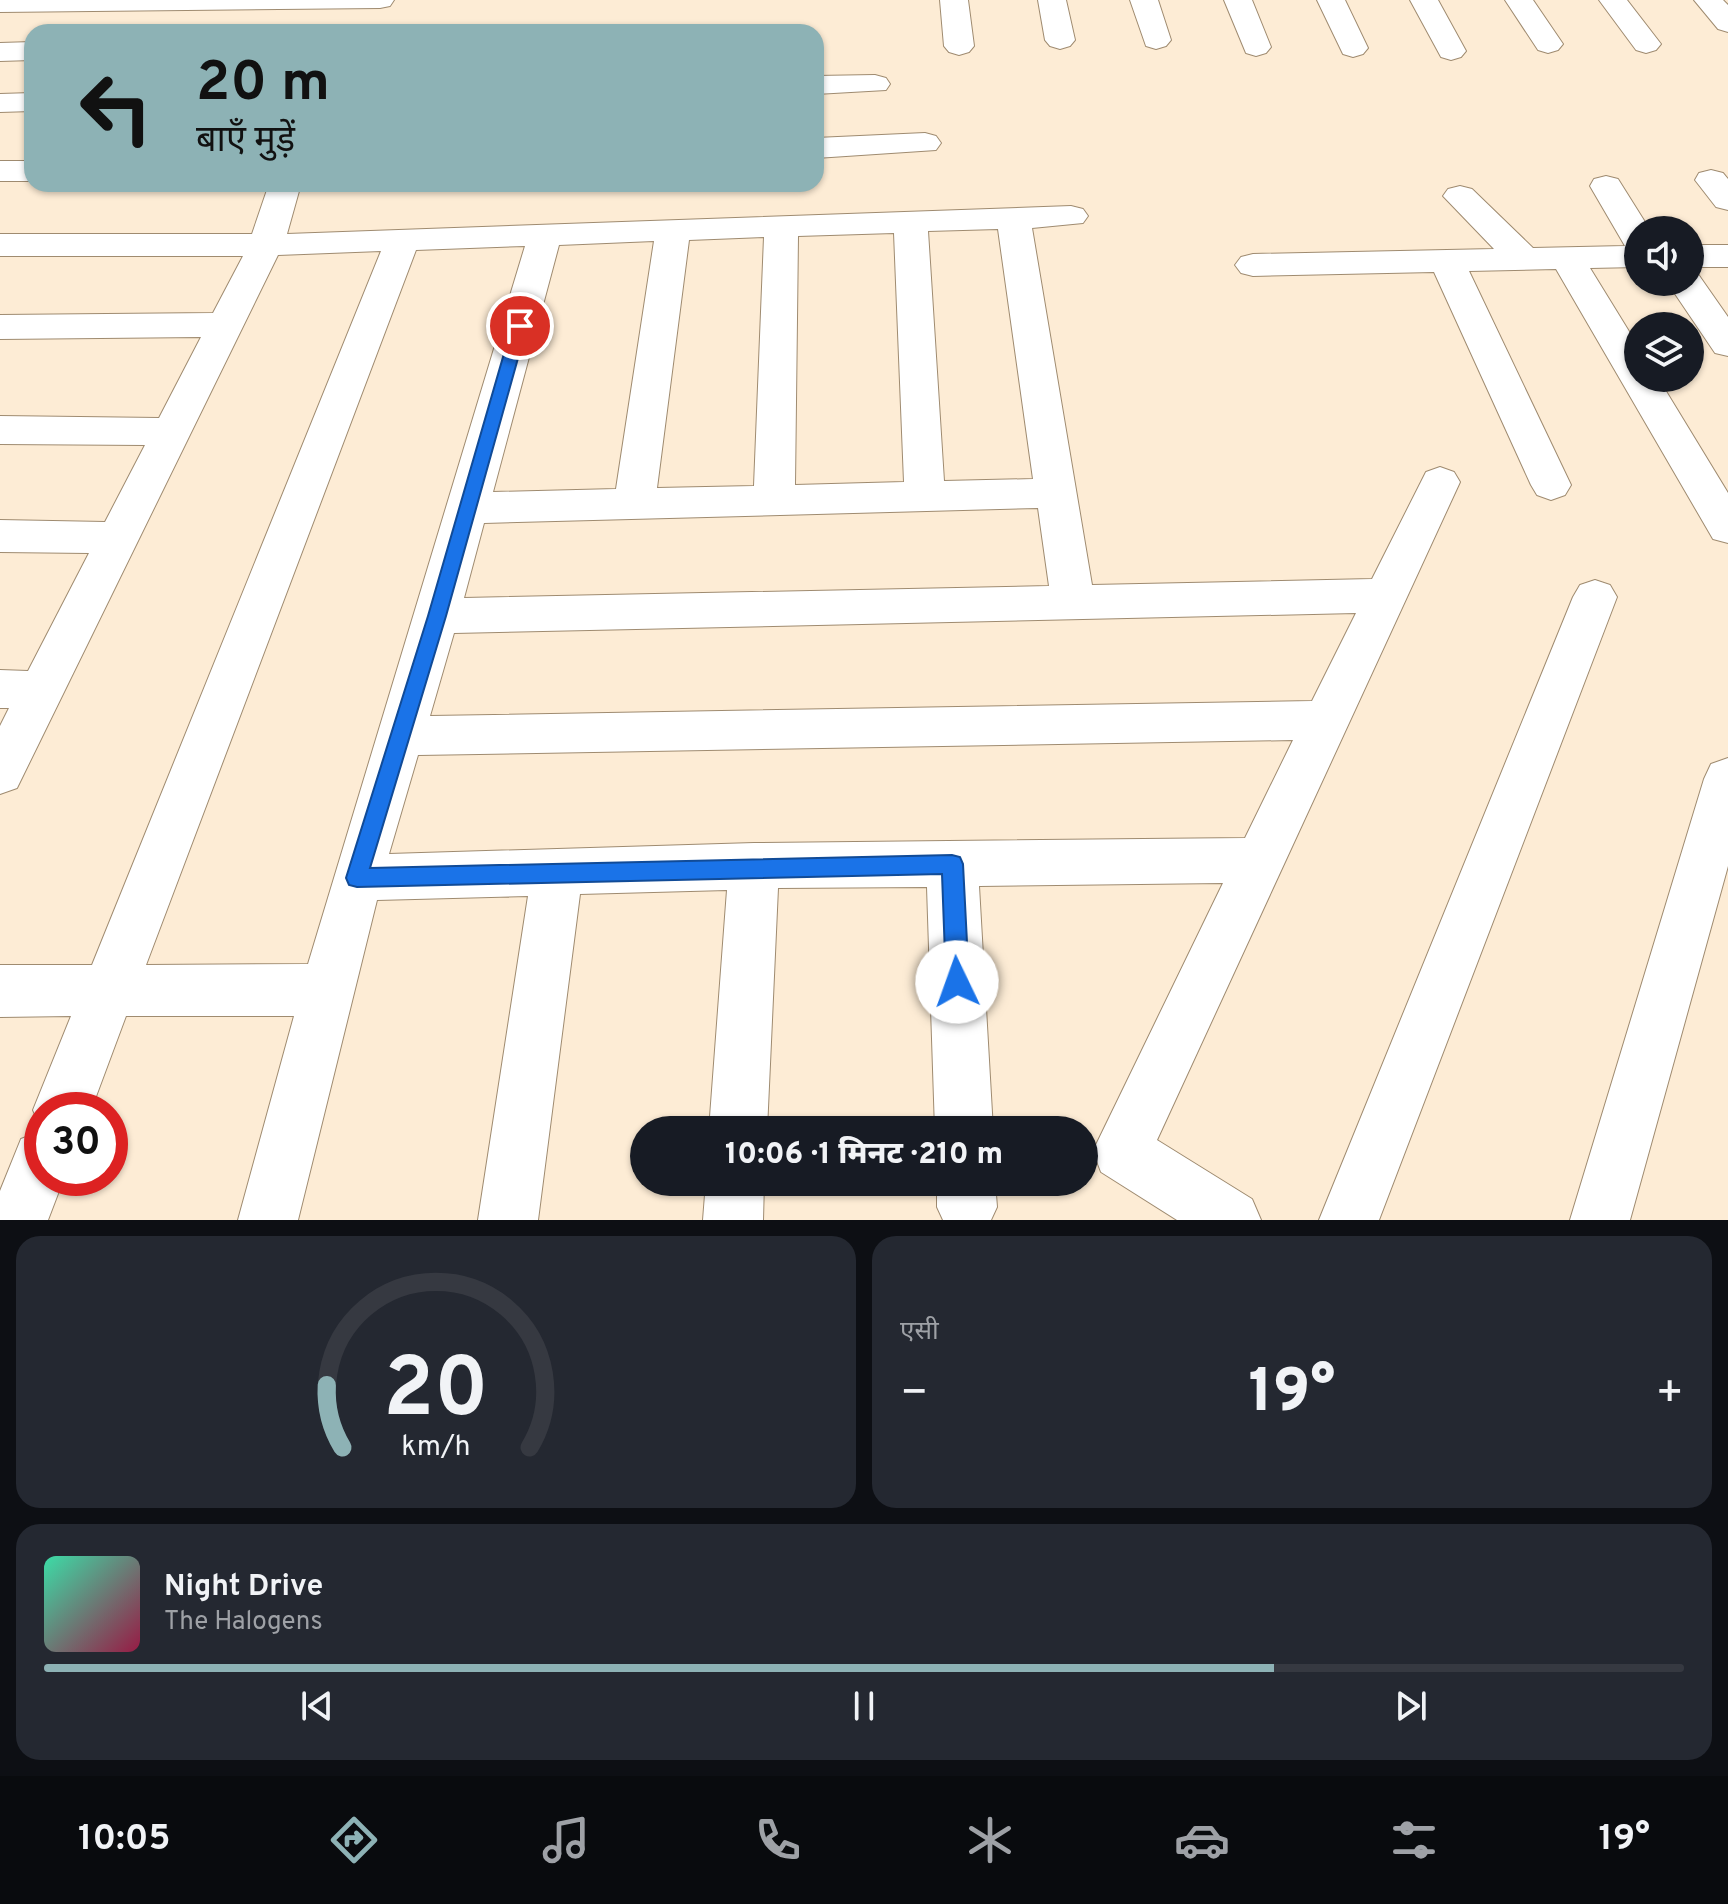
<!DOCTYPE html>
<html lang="hi">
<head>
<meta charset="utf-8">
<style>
	:root { --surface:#171b24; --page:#242831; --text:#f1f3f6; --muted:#9ea1a6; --line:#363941; --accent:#8db2b5 }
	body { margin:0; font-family:Overpass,"Noto Sans Devanagari",sans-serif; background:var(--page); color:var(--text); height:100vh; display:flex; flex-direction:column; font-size:30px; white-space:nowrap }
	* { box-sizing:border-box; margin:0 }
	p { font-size:26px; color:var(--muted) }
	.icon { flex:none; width:44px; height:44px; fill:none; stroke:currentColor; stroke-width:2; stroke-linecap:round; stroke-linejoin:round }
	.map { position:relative; height:1220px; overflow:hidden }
	.details { display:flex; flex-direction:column; gap:16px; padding:16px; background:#0d0f14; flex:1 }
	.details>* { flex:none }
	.top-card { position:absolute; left:24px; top:24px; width:800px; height:168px; border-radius:24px; box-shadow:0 2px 6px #0004; background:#8db2b5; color:#111; overflow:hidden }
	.fabs { position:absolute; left:1624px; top:216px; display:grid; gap:16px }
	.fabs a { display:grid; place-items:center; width:80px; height:80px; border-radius:50%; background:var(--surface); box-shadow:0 2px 6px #0004; font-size:40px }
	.speed { position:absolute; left:24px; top:1092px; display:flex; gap:16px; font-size:40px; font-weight:700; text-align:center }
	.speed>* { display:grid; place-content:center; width:104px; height:104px; border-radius:50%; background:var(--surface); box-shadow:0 2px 6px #0004; line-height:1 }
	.speed .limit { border:12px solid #d22; background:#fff; color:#111 }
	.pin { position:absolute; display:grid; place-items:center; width:68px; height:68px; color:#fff; margin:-34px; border:4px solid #fff; border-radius:50%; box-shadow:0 2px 8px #0007 }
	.me { position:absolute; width:88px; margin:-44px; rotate:357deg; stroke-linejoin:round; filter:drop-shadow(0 0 6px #0008) }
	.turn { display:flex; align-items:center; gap:28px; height:168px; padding:0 40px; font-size:36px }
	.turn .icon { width:104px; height:104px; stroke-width:2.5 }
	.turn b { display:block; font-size:56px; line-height:68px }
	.big { font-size:60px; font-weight:800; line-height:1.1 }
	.details .tile { flex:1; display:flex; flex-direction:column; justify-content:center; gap:12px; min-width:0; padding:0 28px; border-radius:24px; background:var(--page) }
	.details .dial { align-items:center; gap:0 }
	.dial svg { height:208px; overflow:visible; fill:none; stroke:var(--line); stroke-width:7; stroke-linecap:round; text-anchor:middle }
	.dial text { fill:var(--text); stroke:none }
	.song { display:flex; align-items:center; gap:24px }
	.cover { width:96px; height:96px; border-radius:12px; background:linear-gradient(135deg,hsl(160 70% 55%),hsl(340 70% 35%)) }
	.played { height:8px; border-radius:4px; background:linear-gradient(90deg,var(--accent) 75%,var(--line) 75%) }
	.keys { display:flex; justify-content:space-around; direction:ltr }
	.heat { display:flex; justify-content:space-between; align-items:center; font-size:44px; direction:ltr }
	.details .tiles { flex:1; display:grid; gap:16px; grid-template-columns:1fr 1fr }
	.tile:last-child { grid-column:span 2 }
	.trip { position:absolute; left:630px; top:1116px; width:468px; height:80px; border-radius:40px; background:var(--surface); box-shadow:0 2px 6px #0004; font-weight:800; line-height:80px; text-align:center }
	.tab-bar { display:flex; height:128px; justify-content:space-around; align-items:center; background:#090b0e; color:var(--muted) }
	.tab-bar .icon { width:56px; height:56px }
	.tab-bar .current { color:var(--accent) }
	.tab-bar b { font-size:36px; color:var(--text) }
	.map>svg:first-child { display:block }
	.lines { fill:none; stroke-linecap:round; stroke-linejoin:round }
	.street-casing { stroke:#9f8b70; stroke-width:2 }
	.street { fill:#fff; fill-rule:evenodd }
	.route { fill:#1a73e8; stroke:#114b97; stroke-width:2 }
</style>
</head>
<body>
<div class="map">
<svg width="1728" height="1220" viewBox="0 0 1728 1220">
	<rect width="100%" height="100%" fill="#fdecd5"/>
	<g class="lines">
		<defs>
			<path id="street" d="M 0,0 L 394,0 L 390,6 L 380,8 L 0,12 Z
				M 940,0 L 968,0 L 974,46 L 969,52 L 959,55 L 949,52 L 944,46 Z
				M 1038,0 L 1066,0 L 1075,40 L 1070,46 L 1060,49 L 1050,46 L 1045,40 Z
				M 1130,0 L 1158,0 L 1171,40 L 1166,46 L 1156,49 L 1146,46 Z
				M 1224,0 L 1252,0 L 1271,47 L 1266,53 L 1256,56 L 1246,53 Z
				M 1317,0 L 1345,0 L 1368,48 L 1363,54 L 1353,57 L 1343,54 Z
				M 1410,0 L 1438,0 L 1466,51 L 1461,57 L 1451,60 L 1441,57 Z
				M 1505,0 L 1533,0 L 1563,44 L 1558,50 L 1548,53 L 1538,50 Z
				M 1599,0 L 1627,0 L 1661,44 L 1656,50 L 1646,53 L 1636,50 Z
				M 1694,0 L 1723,0 L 1728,5 L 1728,32 L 1718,29 Z
				M 32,42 L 32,60 L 0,61 L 0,43 Z
				M 875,75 L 886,78 L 890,84 L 886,90 L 816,94 L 816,76 Z
				M 32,93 L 32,111 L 0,112 L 0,94 Z
				M 925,133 L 936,136 L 941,143 L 936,150 L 816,158 L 816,138 Z
				M 0,161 L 32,161 L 32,181 L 0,181 Z
				M 1711,170 L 1723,173 L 1728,179 L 1728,210 L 1716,207 L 1695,180 L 1699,173 Z
				M 1606,176 L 1618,179 L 1650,230 L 1638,230 L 1638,267 L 1590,268 L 1638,346 L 1638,378 L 1658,378 L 1728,493 L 1728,543 L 1713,539 L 1556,269 L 1469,271 L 1571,485 L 1565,495 L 1551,500 L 1537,495 L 1531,485 L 1434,272 L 1253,276 L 1241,273 L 1235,265 L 1241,257 L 1253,254 L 1494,249 L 1443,196 L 1448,189 L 1460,186 L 1472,189 L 1533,248 L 1625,246 L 1590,186 L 1594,179 Z
				M 269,184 L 301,184 L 287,234 L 1071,206 L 1083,209 L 1088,216 L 1083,223 L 1032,228 L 1092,585 L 1372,579 L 1426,472 L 1440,467 L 1454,472 L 1460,482 L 1157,1140 L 1252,1199 L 1261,1220 L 1177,1220 L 1101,1172 L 1093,1151 L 1223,883 L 979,886 L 993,1130 L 935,1130 L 927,887 L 778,888 L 767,1130 L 709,1130 L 727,890 L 580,894 L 538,1220 L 478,1220 L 528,896 L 377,900 L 298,1220 L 238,1220 L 294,1016 L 126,1016 L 91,1110 L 42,1110 L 42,1130 L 33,1110 L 71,1016 L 0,1017 L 0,965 L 92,965 L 381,251 L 278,255 L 17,788 L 0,794 L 0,726 L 9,708 L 0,708 L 0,670 L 28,671 L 89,553 L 0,552 L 0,520 L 105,522 L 145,445 L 0,444 L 0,416 L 159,418 L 201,337 L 0,339 L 0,315 L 213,313 L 243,256 L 0,256 L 0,234 L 252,234 ZM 998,229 L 1033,479 L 944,481 L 928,231 ZM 894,233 L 904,482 L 795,485 L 798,236 ZM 764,237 L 754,486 L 657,488 L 689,240 ZM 654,241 L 616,489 L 493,492 L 559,245 ZM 525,246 L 308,964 L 146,965 L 416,250 ZM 1038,508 L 1049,586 L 464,598 L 484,523 ZM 1356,613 L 1312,701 L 430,716 L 454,633 ZM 1293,740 L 1245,838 L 754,843 L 389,854 L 418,755 Z
				M 1690,245 L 1728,245 L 1728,267 L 1690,267 Z
				M 1690,272 L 1698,274 L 1728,317 L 1728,356 L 1715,353 L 1667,282 L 1690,282 Z
				M 1595,580 L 1610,585 L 1617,597 L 1379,1220 L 1319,1220 L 1573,597 L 1580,585 Z
				M 1728,758 L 1728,866 L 1630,1220 L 1570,1220 L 1704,779 L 1711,764 Z
				M 42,1131 L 42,1178 L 64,1178 L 48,1220 L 0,1220 L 0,1191 L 21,1139 Z
				M 706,1182 L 764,1182 L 763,1220 L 703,1220 Z
				M 937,1182 L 995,1182 L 997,1207 L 991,1220 L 943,1220 L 937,1207 Z"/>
		</defs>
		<use href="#street" class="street-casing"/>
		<use href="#street" class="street"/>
	</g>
	<path class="route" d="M 520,321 L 527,326 L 446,616 L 370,868 L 952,855 L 960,857 L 963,864 L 969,982 L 965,990 L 957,993 L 950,990 L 946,982 L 942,874 L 357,887 L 349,885 L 346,878 L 428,616 L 512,326 Z"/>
</svg>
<div class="fabs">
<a><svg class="icon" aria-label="sound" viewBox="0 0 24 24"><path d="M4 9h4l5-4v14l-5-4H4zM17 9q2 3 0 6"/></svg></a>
<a><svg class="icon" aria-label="layers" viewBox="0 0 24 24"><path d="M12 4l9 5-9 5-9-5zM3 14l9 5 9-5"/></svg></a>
</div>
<div class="speed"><div class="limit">30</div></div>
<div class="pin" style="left:520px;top:326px;background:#d93025"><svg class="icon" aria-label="arrive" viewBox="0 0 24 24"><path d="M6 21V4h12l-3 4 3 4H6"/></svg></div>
<svg class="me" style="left:957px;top:982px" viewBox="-20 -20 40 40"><circle r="19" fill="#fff"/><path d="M0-13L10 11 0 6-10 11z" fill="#1a73e8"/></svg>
<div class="trip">10:06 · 1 मिनट · 210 m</div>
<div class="top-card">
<div class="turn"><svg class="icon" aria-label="left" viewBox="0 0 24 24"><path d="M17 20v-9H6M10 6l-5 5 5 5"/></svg><div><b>20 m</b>बाएँ मुड़ें</div></div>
</div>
</div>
<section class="details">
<div class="tiles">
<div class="tile dial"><svg viewBox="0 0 100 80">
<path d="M14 69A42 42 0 1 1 86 69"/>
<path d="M14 69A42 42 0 0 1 8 45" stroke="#8db2b5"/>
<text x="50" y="56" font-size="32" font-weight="700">20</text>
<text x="50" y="72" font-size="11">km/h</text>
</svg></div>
<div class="tile"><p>एसी</p>
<div class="heat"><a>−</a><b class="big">19°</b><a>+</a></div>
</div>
<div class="tile">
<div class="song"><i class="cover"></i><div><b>Night Drive</b><p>The Halogens</p></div></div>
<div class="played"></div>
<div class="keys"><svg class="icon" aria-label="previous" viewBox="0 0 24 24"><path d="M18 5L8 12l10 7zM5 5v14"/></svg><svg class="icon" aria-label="pause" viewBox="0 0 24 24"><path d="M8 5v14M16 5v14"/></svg><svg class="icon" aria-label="next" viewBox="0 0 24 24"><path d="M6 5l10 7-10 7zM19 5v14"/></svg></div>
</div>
</div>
</section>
<nav class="tab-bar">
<b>10:05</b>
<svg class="icon current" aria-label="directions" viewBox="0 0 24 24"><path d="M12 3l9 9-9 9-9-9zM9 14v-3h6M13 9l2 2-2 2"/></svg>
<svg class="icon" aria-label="music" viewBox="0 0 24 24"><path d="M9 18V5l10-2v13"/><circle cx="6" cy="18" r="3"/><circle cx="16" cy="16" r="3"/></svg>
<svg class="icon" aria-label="phone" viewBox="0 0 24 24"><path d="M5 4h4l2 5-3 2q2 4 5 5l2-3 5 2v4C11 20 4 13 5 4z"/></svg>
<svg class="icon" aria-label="climate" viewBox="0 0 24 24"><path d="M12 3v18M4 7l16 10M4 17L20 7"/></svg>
<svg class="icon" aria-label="car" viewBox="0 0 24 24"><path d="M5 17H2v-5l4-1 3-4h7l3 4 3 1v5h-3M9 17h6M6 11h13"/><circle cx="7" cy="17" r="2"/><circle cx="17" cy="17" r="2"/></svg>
<svg class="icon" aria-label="filters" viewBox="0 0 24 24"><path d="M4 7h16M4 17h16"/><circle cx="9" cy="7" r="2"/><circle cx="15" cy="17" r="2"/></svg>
<b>19°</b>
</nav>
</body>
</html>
